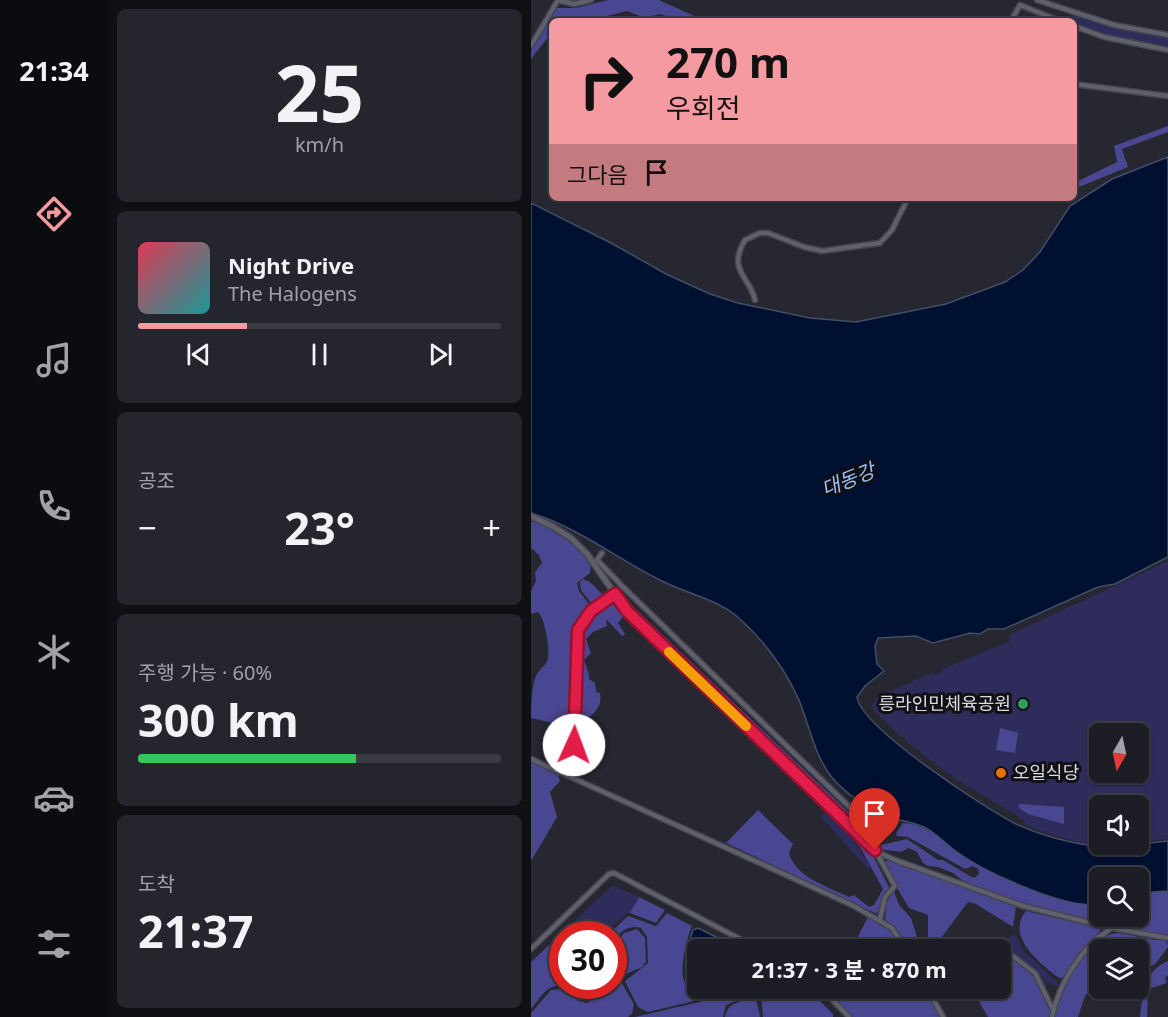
<!DOCTYPE html>
<html lang="ko">
<head>
<meta charset="utf-8">
<style>
	:root { --surface:#1c1d25; --page:#25262d; --text:#f1f3f6; --muted:#a0a2a7; --line:#3a3b42; --accent:#f49aa0 }
	body { margin:0; font-family:"Noto Sans","Noto Sans KR",sans-serif; background:var(--page); color:var(--text); height:100vh; display:flex; flex-direction:column; font-size:22px; white-space:nowrap }
	* { box-sizing:border-box; margin:0 }
	p { font-size:20px; color:var(--muted) }
	.icon { flex:none; width:33px; height:33px; fill:none; stroke:currentColor; stroke-width:2; stroke-linecap:round; stroke-linejoin:round }
	.map { position:relative; flex:1; overflow:hidden }
	.details { display:flex; flex-direction:column; gap:9px; padding:9px; background:#0f1014; width:423px }
	.details>* { flex:none }
	.guide { position:absolute; left:18px; top:18px; width:528px; height:183px; border-radius:9px; box-shadow:0 2px 4px #0004,0 0 0 2px var(--line); background:#f49aa0; color:#111; overflow:hidden }
	.needle { width:39px; rotate:189deg }
	.fabs { position:absolute; left:558px; top:723px; display:grid; gap:12px }
	.fabs a { display:grid; place-items:center; width:60px; height:60px; border-radius:9px; background:var(--surface); box-shadow:0 2px 4px #0004,0 0 0 2px var(--line); font-size:30px }
	.speed { position:absolute; left:18px; top:921px; display:flex; gap:12px; font-size:30px; font-weight:700; text-align:center }
	.speed>* { display:grid; place-content:center; width:78px; height:78px; border-radius:50%; background:var(--surface); box-shadow:0 2px 4px #0004,0 0 0 2px var(--line); line-height:1 }
	.speed .limit { border:9px solid #d22; background:#fff; color:#111 }
	.pin { position:absolute; display:grid; place-items:center; width:51px; height:51px; color:#fff; margin:-62px -26px; border-radius:50% 50% 50% 0; rotate:-45deg; box-shadow:0 0 6px #0007 }
	.pin .icon { rotate:45deg }
	.me { position:absolute; width:66px; margin:-33px; rotate:2deg; stroke-linejoin:round; filter:drop-shadow(0 0 4px #0008) }
	.turn { display:flex; align-items:center; gap:21px; height:126px; padding:0 18px; font-size:27px }
	.turn .icon { width:78px; height:78px; stroke-width:2.5 }
	.turn b { display:block; font-size:42px; line-height:51px }
	.then { display:flex; align-items:center; height:57px; padding:0 18px; background:#0003; gap:12px; font-size:22px }
	.big { font-size:45px; font-weight:700; line-height:1.1 }
	.details .tile { flex:1; display:flex; flex-direction:column; justify-content:center; gap:9px; min-width:0; padding:0 21px; border-radius:9px; background:var(--page) }
	.details .dial { align-items:center; gap:0 }
	.dial b { font-size:78px; line-height:1 }
	.song { display:flex; align-items:center; gap:18px }
	.cover { width:72px; height:72px; border-radius:9px; background:linear-gradient(135deg,hsl(350 70% 55%),hsl(180 70% 35%)) }
	.played { height:6px; border-radius:3px; background:linear-gradient(90deg,var(--accent) 30%,var(--line) 30%) }
	.keys { display:flex; justify-content:space-around; direction:ltr }
	.heat { display:flex; justify-content:space-between; align-items:center; font-size:33px; direction:ltr }
	.charge { height:9px; border-radius:4px; background:linear-gradient(90deg,#34c759 60%,var(--line) 0) }
	.trip { position:absolute; left:156px; top:939px; width:324px; height:60px; border-radius:9px; background:var(--surface); box-shadow:0 2px 4px #0004,0 0 0 2px var(--line); font-weight:700; line-height:60px; text-align:center }
	main { display:flex; flex:1; min-height:0 }
	.tab-bar { display:flex; flex-direction:column; width:108px; justify-content:space-around; align-items:center; background:#0b0c0f; color:var(--muted) }
	.tab-bar .icon { width:42px; height:42px }
	.tab-bar .on { color:var(--accent) }
	.tab-bar b { font-size:27px; color:var(--text) }
	.map>svg:first-child { display:block }
	.green { fill:#2d2c5b; fill-rule:evenodd }
	.forest { fill:#4a4792 }
	.water { fill:#001031; stroke:#424e67; stroke-width:1.5 }
	.lines { fill:none; stroke-linecap:round; stroke-linejoin:round }
	.minor-casing { stroke:#44454e; stroke-width:7 }
	.tertiary-casing { stroke:#44454e; stroke-width:8 }
	.minor { stroke:#5f606c; stroke-width:4 }
	.tertiary { stroke:#5f606c; stroke-width:5 }
	.route-casing { stroke:#92132f; stroke-width:15 }
	.route { stroke:#e11d48; stroke-width:10 }
	.slow { stroke:#f59e0b; stroke-width:10 }
	.leisure-dot { fill:#2e9e5b; stroke:#101015; stroke-width:2 }
	.food-dot { fill:#e8710a; stroke:#101015; stroke-width:2 }
	.labels { text-anchor:middle; stroke-width:6; stroke-linejoin:round; paint-order:stroke }
	.poi-label { font-size:18px; fill:#dcdde4; stroke:#101015; text-anchor:end }
	.water-label { font-size:20px; font-style:italic; fill:#9ac1f8; stroke:#101015 }
</style>
</head>
<body>
<main>
<nav class="tab-bar">
<b>21:34</b>
<svg class="icon on" aria-label="directions" viewBox="0 0 24 24"><path d="M12 3l9 9-9 9-9-9zM9 14v-3h6M13 9l2 2-2 2"/></svg>
<svg class="icon" aria-label="music" viewBox="0 0 24 24"><path d="M9 18V5l10-2v13"/><circle cx="6" cy="18" r="3"/><circle cx="16" cy="16" r="3"/></svg>
<svg class="icon" aria-label="phone" viewBox="0 0 24 24"><path d="M5 4h4l2 5-3 2q2 4 5 5l2-3 5 2v4C11 20 4 13 5 4z"/></svg>
<svg class="icon" aria-label="climate" viewBox="0 0 24 24"><path d="M12 3v18M4 7l16 10M4 17L20 7"/></svg>
<svg class="icon" aria-label="car" viewBox="0 0 24 24"><path d="M5 17H2v-5l4-1 3-4h7l3 4 3 1v5h-3M9 17h6M6 11h13"/><circle cx="7" cy="17" r="2"/><circle cx="17" cy="17" r="2"/></svg>
<svg class="icon" aria-label="filters" viewBox="0 0 24 24"><path d="M4 7h16M4 17h16"/><circle cx="9" cy="7" r="2"/><circle cx="15" cy="17" r="2"/></svg>
</nav>
<section class="details">
<div class="tile dial"><b>25</b><p>km/h</p></div>
<div class="tile">
<div class="song"><i class="cover"></i><div><b>Night Drive</b><p>The Halogens</p></div></div>
<div class="played"></div>
<div class="keys"><svg class="icon" aria-label="previous" viewBox="0 0 24 24"><path d="M18 5L8 12l10 7zM5 5v14"/></svg><svg class="icon" aria-label="pause" viewBox="0 0 24 24"><path d="M8 5v14M16 5v14"/></svg><svg class="icon" aria-label="next" viewBox="0 0 24 24"><path d="M6 5l10 7-10 7zM19 5v14"/></svg></div>
</div>
<div class="tile"><p>공조</p>
<div class="heat"><a>−</a><b class="big">23°</b><a>+</a></div>
</div>
<div class="tile"><p>주행 가능 · 60%</p><b class="big">300 km</b><div class="charge"></div></div>
<div class="tile"><p>도착</p><b class="big">21:37</b></div>
</section>
<div class="map">
<svg width="637" height="1017" viewBox="0 0 637 1017">
	<rect width="100%" height="100%" fill="#262731"/>
	<path class="green" d="M 542,15 L 583,27 L 637,38 L 637,47 L 571,34 L 543,24 L 543,21 L 540,21 Z
		M 637,561 L 637,839 L 608,842 L 608,806 L 568,806 L 568,844 L 575,845 C 549,845 518,834 494,825 L 494,821 L 425,779 L 373,740 L 374,736 L 371,738 L 342,710 L 341,705 L 348,696 L 401,673 L 402,676 L 410,673 L 412,669 L 479,641 L 478,635 ZM 568,734 L 608,734 L 608,772 L 568,772 Z
		M 295,812 L 318,834 L 340,867 L 338,870 L 290,817 Z
		M 82,885 L 108,897 L 99,913 L 93,915 L 75,934 L 34,934 L 31,933 Z
		M 485,934 L 492,950 L 526,982 L 527,987 L 515,982 L 513,976 L 516,993 L 504,970 L 483,955 L 477,938 Z"/>
	<path class="forest" d="M 77,0 L 128,0 L 170,19 L 168,21 L 151,21 L 129,14 L 114,18 L 96,11 L 56,21 L 44,21 L 41,17 L 37,21 L 21,21 L 18,36 L 0,59 L 0,51 L 25,8 L 45,8 Z
		M 637,126 L 637,132 L 591,149 L 597,167 L 543,189 L 543,183 L 586,162 L 583,146 Z
		M 0,521 C 18,526 65,550 59,573 L 46,583 L 48,591 L 61,608 L 51,618 L 44,634 L 41,741 L 30,738 L 30,725 L 0,718 C 0,708 1,685 5,676 C 7,670 14,667 16,661 C 20,652 14,618 7,612 L 0,614 L 0,591 L 5,581 L 4,572 L 11,563 L 8,555 L 0,548 Z
		M 52,579 L 59,582 L 75,598 L 63,607 L 50,590 L 49,582 Z
		M 87,592 L 332,826 L 338,839 L 99,610 Z
		M 79,600 L 91,608 L 338,848 L 358,887 L 346,914 L 195,843 L 227,810 L 262,844 L 258,853 C 265,878 296,886 318,897 L 323,895 L 338,907 L 343,905 L 352,889 L 329,847 L 318,834 L 92,617 L 87,623 L 94,634 L 91,636 L 75,619 L 76,626 L 62,632 L 55,639 L 60,653 L 53,660 L 58,674 L 58,679 L 64,683 L 65,692 L 69,693 C 72,706 62,717 50,721 L 46,769 L 44,773 L 47,633 L 54,619 Z
		M 469,728 L 487,733 L 484,753 L 465,750 Z
		M 0,762 L 27,774 L 29,781 L 19,792 L 26,817 L 0,861 Z
		M 488,804 L 533,807 L 533,824 L 497,814 L 488,808 Z
		M 372,823 C 398,824 410,842 431,855 C 458,873 538,910 568,904 L 568,916 L 608,916 L 608,893 L 637,891 L 637,935 L 569,923 L 493,904 L 432,881 L 422,873 L 407,867 L 397,866 L 392,863 L 386,852 L 378,848 L 370,852 L 347,849 L 346,846 L 376,839 L 407,860 L 412,860 L 439,876 L 443,878 L 448,874 L 447,869 L 442,866 L 434,869 L 377,837 L 366,836 L 365,833 Z
		M 355,861 L 360,861 L 485,906 L 482,927 L 445,904 L 437,902 L 407,942 L 408,949 L 403,949 L 397,936 L 397,915 L 378,908 L 354,867 Z
		M 363,891 L 368,905 L 380,918 L 390,949 L 378,949 L 370,935 L 354,920 L 356,901 Z
		M 108,897 L 134,910 L 125,923 L 99,913 Z
		M 495,911 L 569,928 L 569,931 L 531,978 L 528,978 C 509,964 474,936 495,911 Z
		M 136,913 L 161,926 C 156,938 147,972 154,983 L 166,985 L 166,988 L 213,989 L 117,1012 L 107,1007 L 94,981 L 117,963 L 116,937 L 110,928 C 97,924 85,933 83,947 L 82,934 L 78,934 L 97,916 L 125,926 Z
		M 337,917 L 362,932 L 373,950 L 320,950 Z
		M 106,929 L 114,938 L 115,962 L 111,967 L 91,976 L 87,965 L 85,943 L 93,933 Z
		M 588,933 L 624,940 L 636,940 L 637,947 L 624,964 L 608,972 L 617,954 L 608,952 L 608,950 L 568,950 L 568,979 L 554,996 L 547,1017 L 523,1017 C 529,991 557,933 588,933 Z
		M 30,934 L 32,986 L 64,986 C 49,992 29,979 16,990 C 10,995 5,1003 0,1009 L 0,962 Z
		M 470,958 C 502,959 509,987 520,1012 L 519,1017 L 457,1017 L 441,989 L 470,988 Z
		M 637,961 L 637,975 L 634,978 L 636,983 L 617,989 L 616,1017 L 609,1017 C 612,994 613,971 637,961 Z
		M 89,980 L 103,1004 L 101,1014 L 97,1017 L 0,1017 L 0,1013 L 20,990 L 31,989 L 48,1001 L 57,1003 L 75,986 L 82,986 L 83,982 Z
		M 257,988 L 277,989 L 302,1014 L 302,1017 L 232,1017 L 230,995 Z
		M 299,988 L 395,989 L 410,1017 L 320,1017 L 297,993 Z
		M 220,990 L 225,993 L 195,1005 L 192,1017 L 104,1017 Z
		M 225,998 L 229,1017 L 194,1017 C 197,1002 211,1000 225,998 Z"/>
	<path class="water" d="M 637,157 L 637,557 L 584,584 L 567,587 L 473,629 L 457,629 L 449,634 L 439,633 L 402,643 L 385,636 L 347,638 L 344,646 L 346,664 L 353,671 L 334,686 L 326,697 C 330,728 454,808 485,824 C 508,835 539,843 564,846 C 588,850 613,843 637,841 L 637,891 L 608,893 L 608,878 L 568,878 L 568,904 C 537,910 456,873 429,854 C 416,846 407,834 393,827 C 382,822 370,821 358,817 C 337,809 313,793 299,775 C 283,753 278,725 268,700 C 254,669 235,643 210,620 C 188,599 159,595 133,582 C 89,561 47,527 0,513 L 0,203 L 80,243 L 135,274 L 179,294 L 207,303 L 279,318 L 325,322 L 415,304 L 474,282 L 492,270 L 509,252 L 539,206 L 581,179 Z
		M 167,928 L 209,949 L 166,950 L 166,981 L 157,979 L 156,973 L 160,936 L 162,930 Z"/>
	<g class="lines">
		<defs>
			<path id="minor" d="M 27,0 L 43,4 L 60,0
				M 506,0 L 583,25 L 637,35
				M 480,21 L 489,5 L 529,21
				M 543,26 L 573,37 L 637,50
				M 0,46 L 27,0
				M 543,84 L 637,96
				M 224,300 C 218,275 196,271 214,240 L 229,233 L 237,233 L 273,247 L 291,251 L 349,243 L 361,230 L 377,198
				M 71,553 L 66,560 L 91,586 L 333,821 L 344,850 L 364,886 L 354,897 L 349,919
				M 0,759 L 321,905 L 361,928 L 375,950
				M 42,777 L 47,630 L 60,611 L 84,594
				M 344,851 L 364,860 L 492,906 L 576,927 L 637,938
				M 0,949 L 78,874 L 83,873 L 230,950
				M 479,954 L 504,973 L 522,1010
				M 290,988 L 318,1017
				M 396,988 L 412,1017
				M 521,1017 C 528,983 550,948 579,929"/>
			<path id="tertiary" d="M 0,516 L 21,526 L 40,538 L 56,554 L 96,611 L 344,850"/>
		</defs>
		<use href="#minor" class="minor-casing"/>
		<use href="#tertiary" class="tertiary-casing"/>
		<use href="#minor" class="minor"/>
		<use href="#tertiary" class="tertiary"/>
	</g>
	<g class="lines">
		<defs>
			<path id="route" d="M 43,745 L 47,630 L 60,611 L 84,594 L 96,611 L 344,850"/>
		</defs>
		<use href="#route" class="route-casing"/>
		<use href="#route" class="route"/>
		<path class="slow" d="M 138,652 L 215,726"/>
	</g>
	<circle class="leisure-dot" cx="492" cy="704" r="6"/>
	<circle class="food-dot" cx="470" cy="773" r="6"/>
	<g class="labels">
		<g class="poi-label">
			<text x="480" y="710">릉라인민체육공원</text>
			<text x="482" y="779" text-anchor="start">오일식당</text>
		</g>
		<g class="water-label">
			<text transform="translate(317 480) rotate(-22)" y="7">대동강</text>
		</g>
	</g>
</svg>
<div class="fabs">
<a><svg class="needle" viewBox="-14 -14 28 28"><path d="M0-13l5 13h-10z" fill="#e53935"/><path d="M0 13l5-13h-10z" fill="#a0a2a7"/></svg></a>
<a><svg class="icon" aria-label="sound" viewBox="0 0 24 24"><path d="M4 9h4l5-4v14l-5-4H4zM17 9q2 3 0 6"/></svg></a>
<a><svg class="icon" aria-label="search" viewBox="0 0 24 24"><circle cx="10" cy="10" r="6"/><path d="M15 15l6 6"/></svg></a>
<a><svg class="icon" aria-label="layers" viewBox="0 0 24 24"><path d="M12 4l9 5-9 5-9-5zM3 14l9 5 9-5"/></svg></a>
</div>
<div class="speed"><div class="limit">30</div></div>
<div class="pin" style="left:344px;top:850px;background:#d93025"><svg class="icon" aria-label="arrive" viewBox="0 0 24 24"><path d="M6 21V4h12l-3 4 3 4H6"/></svg></div>
<svg class="me" style="left:43px;top:745px" viewBox="-20 -20 40 40"><circle r="19" fill="#fff"/><path d="M0-13L10 11 0 6-10 11z" fill="#e11d48"/></svg>
<div class="trip">21:37 · 3 분 · 870 m</div>
<div class="guide">
<div class="turn"><svg class="icon" aria-label="right" viewBox="0 0 24 24"><path d="M7 20v-9h11M14 6l5 5-5 5"/></svg><div><b>270 m</b>우회전</div></div>
<div class="then">그다음<svg class="icon" aria-label="arrive" viewBox="0 0 24 24"><path d="M6 21V4h12l-3 4 3 4H6"/></svg></div>
</div>
</div>
</main>
</body>
</html>
